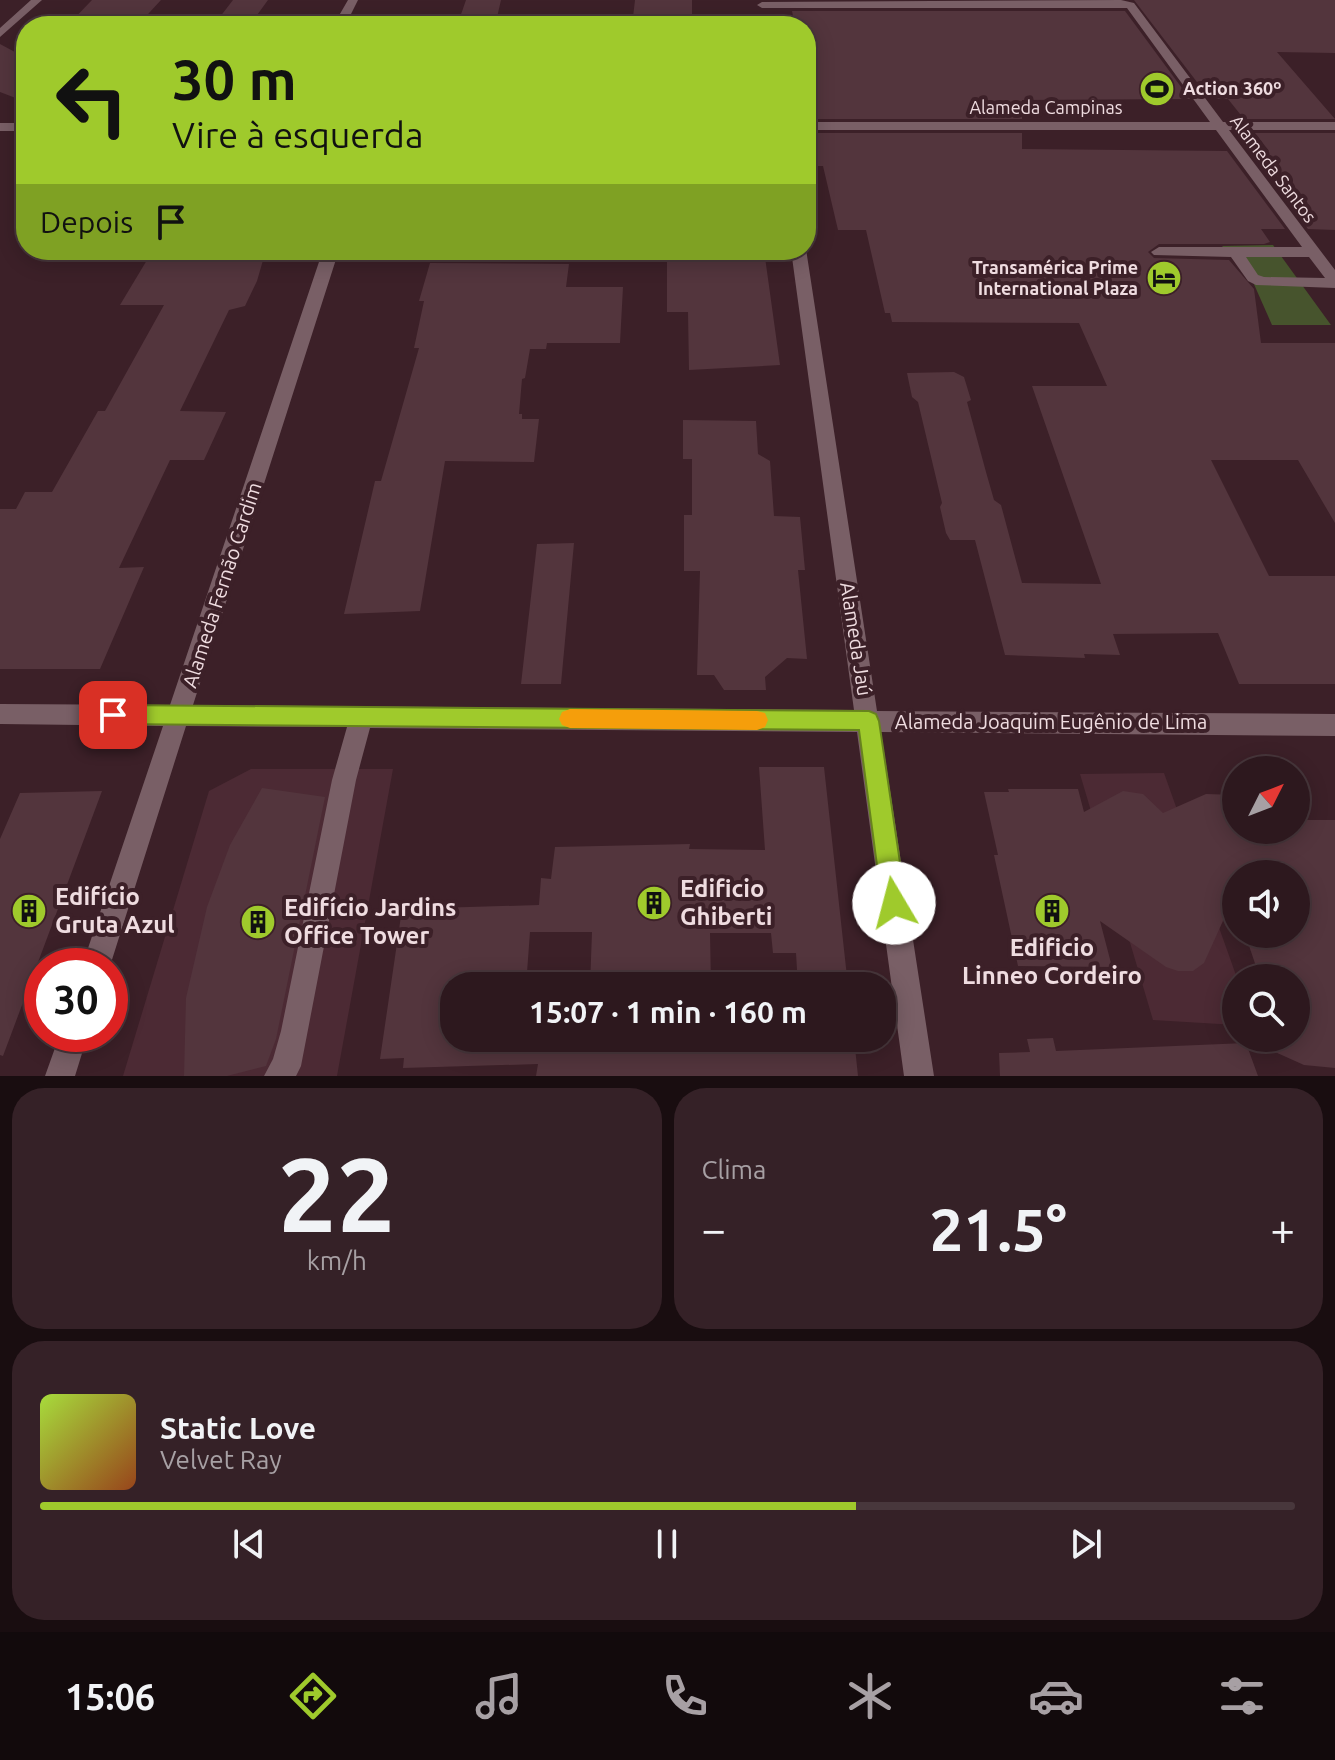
<!DOCTYPE html>
<html lang="pt">
<head>
<meta charset="utf-8">
<style>
	:root { --surface:#2d181e; --page:#352127; --text:#f1f3f6; --muted:#a7a0a4; --line:#48373c; --accent:#9fca2c }
	body { margin:0; font-family:Ubuntu,sans-serif; background:var(--page); color:var(--text); height:100vh; display:flex; flex-direction:column; font-size:30px; white-space:nowrap }
	* { box-sizing:border-box; margin:0 }
	p { font-size:26px; color:var(--muted) }
	.icon { flex:none; width:44px; height:44px; fill:none; stroke:currentColor; stroke-width:2; stroke-linecap:round; stroke-linejoin:round }
	.map { position:relative; height:1076px; overflow:hidden }
	.drawer { display:flex; flex-direction:column; gap:12px; padding:12px; background:#190d10; flex:1 }
	.drawer>* { flex:none }
	.guide { position:absolute; left:16px; top:16px; width:800px; height:244px; border-radius:32px; box-shadow:0 4px 20px #0003,0 0 0 2px var(--line); background:#9fca2c; color:#111; overflow:hidden }
	.needle { width:52px; rotate:48deg }
	.controls { position:absolute; left:1222px; top:756px; display:grid; gap:16px }
	.controls a { display:grid; place-items:center; width:88px; height:88px; border-radius:50%; background:var(--surface); box-shadow:0 4px 20px #0003,0 0 0 2px var(--line); font-size:40px }
	.speed { position:absolute; left:24px; top:948px; display:flex; gap:16px; font-size:40px; font-weight:700; text-align:center }
	.speed>* { display:grid; place-content:center; width:104px; height:104px; border-radius:50%; background:var(--surface); box-shadow:0 4px 20px #0003,0 0 0 2px var(--line); line-height:1 }
	.speed .limit { border:12px solid #d22; background:#fff; color:#111 }
	.pin { position:absolute; display:grid; place-items:center; width:68px; height:68px; color:#fff; margin:-34px; border-radius:16px; box-shadow:0 4px 12px #0006 }
	.me { position:absolute; width:88px; margin:-44px; rotate:352deg; stroke-linejoin:round; filter:drop-shadow(0 0 6px #0008) }
	.turn { display:flex; align-items:center; gap:28px; height:168px; padding:0 24px; font-size:36px }
	.turn .icon { width:104px; height:104px; stroke-width:2.5 }
	.turn b { display:block; font-size:56px; line-height:68px }
	.then { display:flex; align-items:center; height:76px; padding:0 24px; background:#0003; gap:16px; font-size:30px }
	.big { font-size:60px; font-weight:600; line-height:1.1 }
	.drawer .widget { flex:1; display:flex; flex-direction:column; justify-content:center; gap:12px; min-width:0; padding:0 28px; border-radius:32px; background:var(--page) }
	.drawer .dial { align-items:center; gap:0 }
	.dial b { font-size:104px; line-height:1 }
	.song { display:flex; align-items:center; gap:24px }
	.cover { width:96px; height:96px; border-radius:12px; background:linear-gradient(135deg,hsl(80 70% 55%),hsl(20 70% 35%)) }
	.played { height:8px; border-radius:4px; background:linear-gradient(90deg,var(--accent) 65%,var(--line) 65%) }
	.keys { display:flex; justify-content:space-around; direction:ltr }
	.heat { display:flex; justify-content:space-between; align-items:center; font-size:44px; direction:ltr }
	.drawer .tiles { flex:1; display:grid; gap:12px; grid-template-columns:1fr 1fr }
	.widget:last-child { grid-column:span 2 }
	.trip { position:absolute; left:440px; top:972px; width:456px; height:80px; border-radius:32px; background:var(--surface); box-shadow:0 4px 20px #0003,0 0 0 2px var(--line); font-weight:600; line-height:80px; text-align:center }
	.menu { display:flex; height:128px; justify-content:space-around; align-items:center; background:#120a0c; color:var(--muted) }
	.menu .icon { width:56px; height:56px }
	.menu .selected { color:var(--accent) }
	.menu b { font-size:36px; color:var(--text) }
	.map>svg:first-child { display:block }
	.built { fill:#4c2a34 }
	.green { fill:#47542d }
	.building { fill:#53353d }
	.lines { fill:none; stroke-linecap:round; stroke-linejoin:round }
	.minor { fill:#795f66; fill-rule:evenodd }
	.route { fill:#9fca2c; stroke:#67831d; stroke-width:2 }
	.slow { fill:#f59e0b }
	.labels { text-anchor:middle; stroke-width:8; stroke-linejoin:round; paint-order:stroke }
	.far-poi-label { font-size:18px; font-weight:bold; fill:#efdce0; stroke:#3c2028; text-anchor:start }
	.far-street-label { font-size:18px; fill:#efdce0; stroke:#3c2028 }
	.street-label { font-size:20px; fill:#efdce0; stroke:#3c2028 }
	.near-poi-label { font-size:24px; font-weight:bold; fill:#efdce0; stroke:#3c2028; text-anchor:start }
</style>
</head>
<body>
<div class="map">
<svg width="1335" height="1076" viewBox="0 0 1335 1076">
	<rect width="100%" height="100%" fill="#3c2028"/>
	<path class="built" d="M 251,769 L 393,769 L 337,1076 L 123,1076 L 209,791 Z
		M 1164,773 L 1237,978 L 1236,1025 L 1153,1020 L 1080,774 Z"/>
	<path class="green" d="M 1273,245 L 1331,325 L 1272,325 L 1253,282 L 1222,246 Z"/>
	<path class="building" d="M 92,0 L 161,0 L 137,26 L 67,26 Z
		M 233,0 L 268,0 L 249,26 L 213,26 Z
		M 466,0 L 501,0 L 495,26 L 457,26 Z
		M 635,0 L 692,0 L 692,26 L 632,26 Z
		M 1134,0 L 1335,0 L 1335,53 L 1277,52 L 1335,119 L 1244,119 L 1228,99 L 1210,99 Z
		M 792,11 L 1125,11 L 1190,99 L 1022,100 L 1022,119 L 806,119 L 806,26 L 795,26 Z
		M 0,44 L 26,58 L 26,102 L 0,92 Z
		M 806,133 L 1022,133 L 1022,149 L 1227,151 L 1285,229 L 1261,229 L 1270,242 L 1264,244 L 1159,244 L 1148,252 L 1154,258 L 1229,260 L 1254,289 L 1261,343 L 1335,343 L 1335,523 L 1298,460 L 1211,460 L 1269,576 L 1335,576 L 1335,684 L 1239,684 L 1218,633 L 1113,634 L 1120,655 L 1084,654 L 1085,658 L 1005,655 L 975,540 L 950,540 L 946,533 L 940,507 L 942,503 L 918,402 L 912,397 L 907,373 L 954,372 L 964,377 L 971,400 L 967,402 L 986,472 L 994,500 L 1001,505 L 1022,583 L 1101,584 L 1032,386 L 1107,386 L 1079,323 L 892,322 L 890,313 L 885,313 L 866,230 L 838,230 L 823,166 L 811,166 Z
		M 1255,133 L 1335,133 L 1335,230 L 1308,229 L 1249,151 L 1269,151 Z
		M 153,250 L 266,250 L 257,281 L 245,306 L 229,310 L 180,411 L 226,412 L 204,460 L 170,460 L 119,568 L 144,567 L 100,669 L 0,669 L 0,509 L 16,509 L 25,492 L 52,492 L 98,411 L 105,411 L 164,305 L 120,305 Z
		M 667,250 L 764,250 L 780,365 L 689,370 L 688,312 L 667,312 Z
		M 430,263 L 569,264 L 566,287 L 623,287 L 620,343 L 547,343 L 546,349 L 530,349 L 525,378 L 522,379 L 519,414 L 522,414 L 522,419 L 539,419 L 534,462 L 445,461 L 420,611 L 344,614 L 375,481 L 381,481 L 419,348 L 414,348 L 424,301 L 419,301 Z
		M 683,420 L 756,421 L 758,454 L 770,461 L 774,516 L 800,517 L 805,570 L 798,570 L 807,659 L 787,658 L 765,677 L 766,690 L 724,690 L 714,675 L 697,675 L 700,571 L 684,571 L 684,515 L 692,515 L 692,459 L 683,459 Z
		M 574,543 L 561,684 L 521,684 L 537,544 Z
		M 759,767 L 824,767 L 848,986 L 798,986 L 796,953 L 773,953 L 771,933 L 710,933 L 711,986 L 590,986 L 592,932 L 530,932 L 526,986 L 454,986 L 454,1038 L 854,1038 L 858,1076 L 536,1076 L 538,1064 L 403,1068 L 404,1058 L 380,1059 L 401,916 L 436,915 L 436,908 L 539,905 L 541,878 L 551,879 L 555,847 L 690,844 L 689,849 L 765,850 Z
		M 262,788 L 325,797 L 276,1039 L 266,1066 L 227,1076 L 184,1076 L 186,998 L 207,907 L 230,845 Z
		M 1008,789 L 1078,789 L 1084,812 L 1123,791 L 1143,794 L 1163,813 L 1206,794 L 1236,795 L 1236,830 L 1301,830 L 1297,820 L 1335,820 L 1335,1068 L 1304,1065 L 1244,1038 L 1296,1038 L 1296,978 L 1260,978 L 1245,934 L 1296,934 L 1296,874 L 1236,874 L 1236,892 L 1204,963 L 1193,971 L 1178,971 L 1166,967 L 1100,921 L 1112,967 L 1018,966 L 994,855 L 998,855 L 984,792 L 1009,792 Z
		M 102,791 L 3,1056 L 0,1055 L 0,839 L 20,793 Z
		M 1053,1038 L 1056,1051 L 1246,1043 L 1258,1076 L 1000,1076 L 999,1053 L 1030,1052 L 1027,1039 Z"/>
	<g class="lines">
		<path class="minor" d="M 31,0 L 42,0 L 0,37 L 0,28 Z
			M 348,0 L 358,0 L 345,26 L 333,26 Z
			M 1121,0 L 1134,3 L 1223,122 L 1335,122 L 1335,130 L 1229,130 L 1335,270 L 1335,288 L 1256,285 L 1248,281 L 1231,257 L 1154,255 L 1151,252 L 1159,247 L 1302,247 L 1216,130 L 806,130 L 806,122 L 1210,122 L 1127,8 L 762,8 L 757,5 L 762,2 ZM 1246,257 L 1309,257 L 1325,278 L 1264,277 L 1258,275 Z
			M 0,123 L 26,123 L 26,131 L 0,131 Z
			M 806,249 L 877,711 L 1335,714 L 1335,736 L 881,732 L 934,1076 L 904,1076 L 857,732 L 370,728 L 356,780 L 301,1066 L 296,1076 L 264,1076 L 273,1059 L 281,1031 L 332,780 L 347,727 L 186,726 L 110,966 L 82,966 L 163,726 L 0,724 L 0,704 L 170,705 L 323,250 L 339,250 L 193,705 L 854,710 L 791,250 Z
			M 60,1034 L 88,1034 L 75,1076 L 45,1076 Z"/>
	</g>
	<path class="route" d="M 113,705 L 869,711 L 876,714 L 879,721 L 906,903 L 903,912 L 894,915 L 886,912 L 882,903 L 859,730 L 113,724 L 106,722 L 103,715 L 106,708 Z"/>
	<path class="slow" d="M 570,709 L 757,711 L 765,713 L 768,720 L 765,727 L 757,730 L 570,728 L 562,725 L 559,719 L 562,712 Z"/>
	<defs>
		<symbol id="stadium-disc" viewBox="-11 -11 22 22"><circle r="9.5" fill="#9fca2c" stroke="#3c2028"/><path d="M0-5a6.5 5 0 1 0 0 10a6.5 5 0 1 0 0-10ZM-3.5-1.8h7v3.6h-7Z" fill="#111"/></symbol>
		<symbol id="hotel-disc" viewBox="-11 -11 22 22"><circle r="9.5" fill="#9fca2c" stroke="#3c2028"/><path d="M-6-4.5h1.5V1H6V5H4.5V3h-9V5H-6ZM-4 0a1.8 1.8 0 1 1 3.6 0ZM.5 0V-2.5h3Q6-2.5 6 0Z" fill="#111"/></symbol>
		<symbol id="building-disc" viewBox="-11 -11 22 22"><circle r="9.5" fill="#9fca2c" stroke="#3c2028"/><path d="M-4-6H4V6H1V3H-1V6H-4ZM-2.5-4.3h1.7v1.8h-1.7ZM.8-4.3h1.7v1.8H.8ZM-2.5-1h1.7V.8h-1.7ZM.8-1h1.7V.8H.8Z" fill="#111"/></symbol>
	</defs>
	<g fill-rule="evenodd">
		<use href="#stadium-disc" x="1137" y="69" width="40" height="40"/>
		<use href="#hotel-disc" x="1144" y="258" width="40" height="40"/>
		<use href="#building-disc" x="634" y="883" width="40" height="40"/>
		<use href="#building-disc" x="9" y="891" width="40" height="40"/>
		<use href="#building-disc" x="1032" y="891" width="40" height="40"/>
		<use href="#building-disc" x="238" y="902" width="40" height="40"/>
	</g>
	<g class="labels">
		<g class="far-poi-label">
			<text x="1183" y="95">Action 360º</text>
			<text x="1138" y="274" text-anchor="end">Transamérica Prime<tspan x="1138" dy="21">International Plaza</tspan></text>
		</g>
		<g class="far-street-label">
			<text x="1046" y="114">Alameda Campinas</text>
			<text transform="translate(1273 169) rotate(53)" y="6">Alameda Santos</text>
		</g>
		<g class="street-label">
			<text transform="translate(222 585) rotate(-72)" y="7">Alameda Fernão Cardim</text>
			<text transform="translate(856 639) rotate(81)" y="7">Alameda Jaú</text>
			<text x="1051" y="729">Alameda Joaquim Eugênio de Lima</text>
		</g>
		<g class="near-poi-label">
			<text x="680" y="897">Edificio<tspan x="680" dy="28">Ghiberti</tspan></text>
			<text x="55" y="905">Edifício<tspan x="55" dy="28">Gruta Azul</tspan></text>
			<text x="284" y="916">Edifício Jardins<tspan x="284" dy="28">Office Tower</tspan></text>
			<text x="1052" y="956" text-anchor="middle">Edificio<tspan x="1052" dy="28">Linneo Cordeiro</tspan></text>
		</g>
	</g>
</svg>
<div class="controls">
<a><svg class="needle" viewBox="-14 -14 28 28"><path d="M0-13l5 13h-10z" fill="#e53935"/><path d="M0 13l5-13h-10z" fill="#a7a0a4"/></svg></a>
<a><svg class="icon" aria-label="sound" viewBox="0 0 24 24"><path d="M4 9h4l5-4v14l-5-4H4zM17 9q2 3 0 6"/></svg></a>
<a><svg class="icon" aria-label="search" viewBox="0 0 24 24"><circle cx="10" cy="10" r="6"/><path d="M15 15l6 6"/></svg></a>
</div>
<div class="speed"><div class="limit">30</div></div>
<div class="pin" style="left:113px;top:715px;background:#d93025"><svg class="icon" aria-label="arrive" viewBox="0 0 24 24"><path d="M6 21V4h12l-3 4 3 4H6"/></svg></div>
<svg class="me" style="left:894px;top:903px" viewBox="-20 -20 40 40"><circle r="19" fill="#fff"/><path d="M0-13L10 11 0 6-10 11z" fill="#9fca2c"/></svg>
<div class="trip">15:07 · 1 min · 160 m</div>
<div class="guide">
<div class="turn"><svg class="icon" aria-label="left" viewBox="0 0 24 24"><path d="M17 20v-9H6M10 6l-5 5 5 5"/></svg><div><b>30 m</b>Vire à esquerda</div></div>
<div class="then">Depois<svg class="icon" aria-label="arrive" viewBox="0 0 24 24"><path d="M6 21V4h12l-3 4 3 4H6"/></svg></div>
</div>
</div>
<section class="drawer">
<div class="tiles">
<div class="widget dial"><b>22</b><p>km/h</p></div>
<div class="widget"><p>Clima</p>
<div class="heat"><a>−</a><b class="big">21.5°</b><a>+</a></div>
</div>
<div class="widget">
<div class="song"><i class="cover"></i><div><b>Static Love</b><p>Velvet Ray</p></div></div>
<div class="played"></div>
<div class="keys"><svg class="icon" aria-label="previous" viewBox="0 0 24 24"><path d="M18 5L8 12l10 7zM5 5v14"/></svg><svg class="icon" aria-label="pause" viewBox="0 0 24 24"><path d="M8 5v14M16 5v14"/></svg><svg class="icon" aria-label="next" viewBox="0 0 24 24"><path d="M6 5l10 7-10 7zM19 5v14"/></svg></div>
</div>
</div>
</section>
<nav class="menu">
<b>15:06</b>
<svg class="icon selected" aria-label="directions" viewBox="0 0 24 24"><path d="M12 3l9 9-9 9-9-9zM9 14v-3h6M13 9l2 2-2 2"/></svg>
<svg class="icon" aria-label="music" viewBox="0 0 24 24"><path d="M9 18V5l10-2v13"/><circle cx="6" cy="18" r="3"/><circle cx="16" cy="16" r="3"/></svg>
<svg class="icon" aria-label="phone" viewBox="0 0 24 24"><path d="M5 4h4l2 5-3 2q2 4 5 5l2-3 5 2v4C11 20 4 13 5 4z"/></svg>
<svg class="icon" aria-label="climate" viewBox="0 0 24 24"><path d="M12 3v18M4 7l16 10M4 17L20 7"/></svg>
<svg class="icon" aria-label="car" viewBox="0 0 24 24"><path d="M5 17H2v-5l4-1 3-4h7l3 4 3 1v5h-3M9 17h6M6 11h13"/><circle cx="7" cy="17" r="2"/><circle cx="17" cy="17" r="2"/></svg>
<svg class="icon" aria-label="filters" viewBox="0 0 24 24"><path d="M4 7h16M4 17h16"/><circle cx="9" cy="7" r="2"/><circle cx="15" cy="17" r="2"/></svg>
</nav>
</body>
</html>
